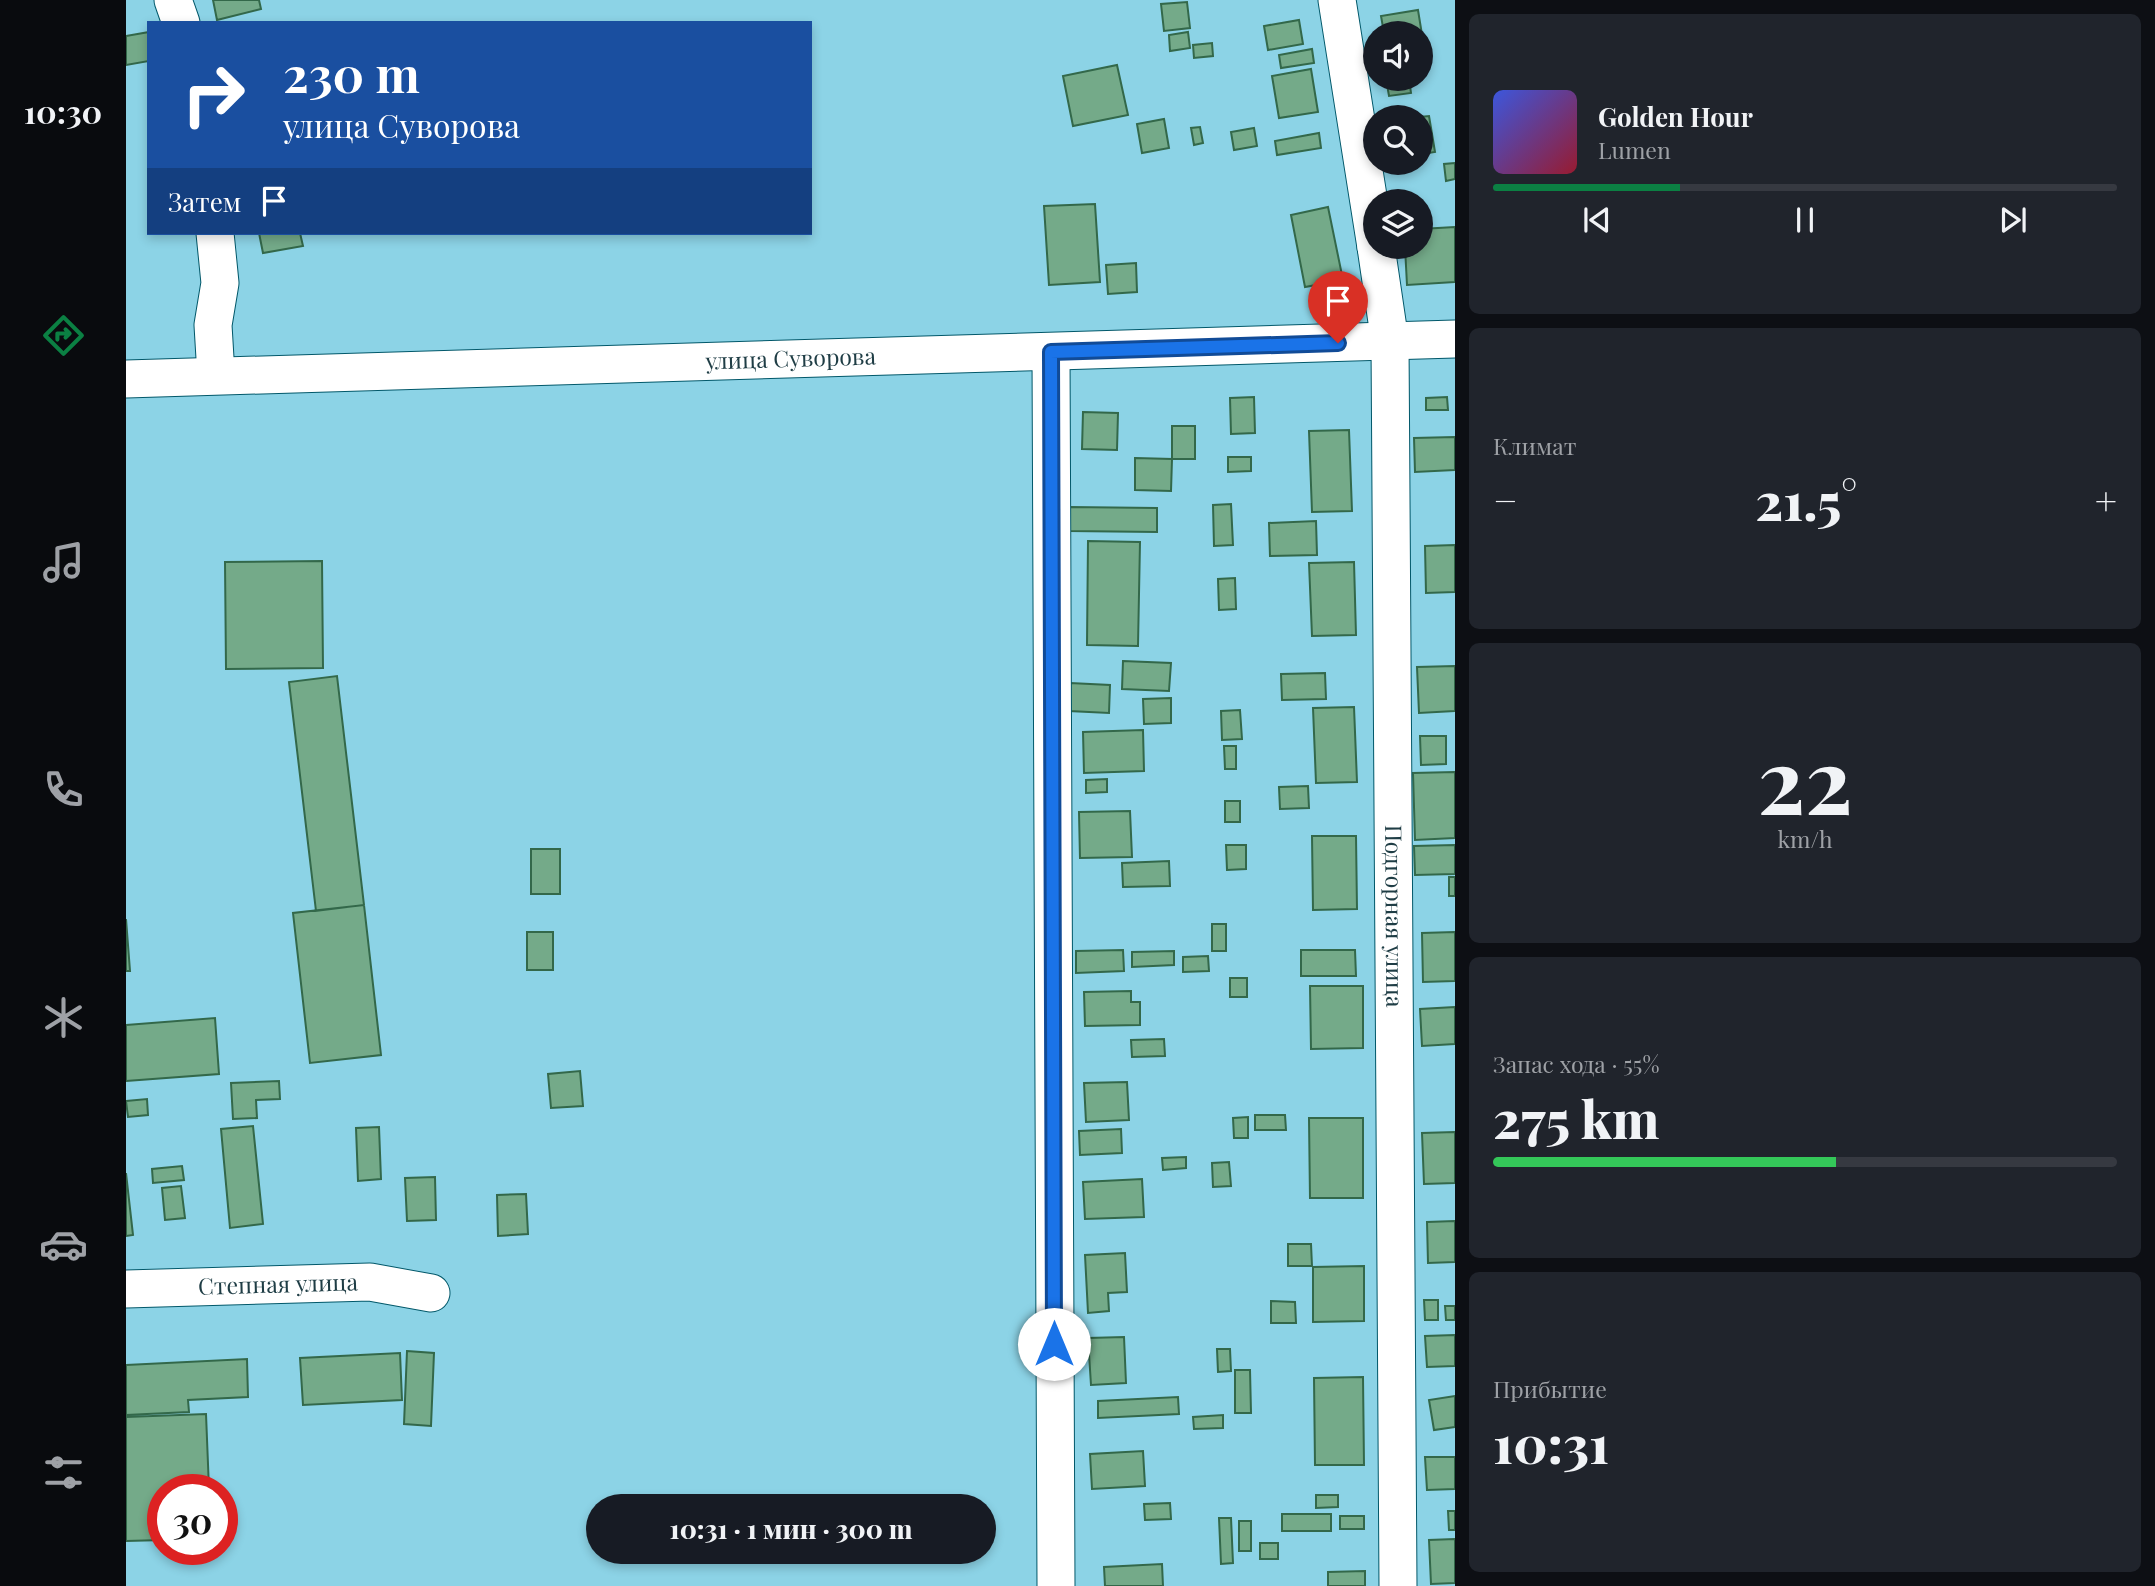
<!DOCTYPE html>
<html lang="ru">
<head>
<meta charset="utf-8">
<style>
	:root { --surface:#171b24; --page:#20242c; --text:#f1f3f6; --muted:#9ea1a6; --line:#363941; --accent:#0b8043 }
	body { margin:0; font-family:"Playfair Display",serif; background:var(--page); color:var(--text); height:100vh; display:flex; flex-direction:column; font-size:26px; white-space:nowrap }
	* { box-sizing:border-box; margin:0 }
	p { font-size:23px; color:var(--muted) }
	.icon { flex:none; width:38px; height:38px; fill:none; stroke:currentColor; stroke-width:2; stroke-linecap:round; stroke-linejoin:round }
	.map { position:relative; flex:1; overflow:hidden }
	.panel { display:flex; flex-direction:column; gap:14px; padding:14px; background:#0d0f14; width:700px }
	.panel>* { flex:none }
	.guide { position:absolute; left:21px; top:21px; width:665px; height:214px; border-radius:0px; box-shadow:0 4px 10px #0003; background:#1a4fa0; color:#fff; overflow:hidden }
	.tools { position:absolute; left:1237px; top:21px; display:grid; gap:14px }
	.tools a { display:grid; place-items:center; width:70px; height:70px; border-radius:50%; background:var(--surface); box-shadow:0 4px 10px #0003; font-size:35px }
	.speed { position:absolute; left:21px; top:1474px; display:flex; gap:14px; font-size:35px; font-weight:700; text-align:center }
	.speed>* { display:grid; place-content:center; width:91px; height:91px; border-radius:50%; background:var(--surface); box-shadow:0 4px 10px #0003; line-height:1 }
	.speed .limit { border:10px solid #d22; background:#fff; color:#111 }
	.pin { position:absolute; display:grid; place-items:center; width:60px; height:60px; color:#fff; margin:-72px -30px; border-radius:50% 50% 50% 0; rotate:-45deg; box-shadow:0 0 7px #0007 }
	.pin .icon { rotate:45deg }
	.me { position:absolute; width:77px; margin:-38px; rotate:0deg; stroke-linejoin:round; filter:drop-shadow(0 0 5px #0008) }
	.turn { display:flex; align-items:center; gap:24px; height:147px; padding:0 21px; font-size:32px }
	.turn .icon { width:91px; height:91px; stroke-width:2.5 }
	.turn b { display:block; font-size:49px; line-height:60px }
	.then { display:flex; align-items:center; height:66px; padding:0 21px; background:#0003; gap:14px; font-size:26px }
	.big { font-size:52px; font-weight:800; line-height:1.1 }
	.panel .tile { flex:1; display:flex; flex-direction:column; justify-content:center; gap:10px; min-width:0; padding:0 24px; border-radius:10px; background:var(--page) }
	.panel .dial { align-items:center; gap:0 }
	.dial b { font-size:91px; line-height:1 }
	.song { display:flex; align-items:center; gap:21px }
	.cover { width:84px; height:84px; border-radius:10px; background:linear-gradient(135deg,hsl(230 70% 55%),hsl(350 70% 35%)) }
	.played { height:7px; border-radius:4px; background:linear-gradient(90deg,var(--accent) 30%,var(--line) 30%) }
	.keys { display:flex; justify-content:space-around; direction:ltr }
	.heat { display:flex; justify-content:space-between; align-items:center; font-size:38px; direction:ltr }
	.charge { height:10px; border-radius:5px; background:linear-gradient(90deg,#34c759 55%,var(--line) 0) }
	.trip { position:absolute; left:460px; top:1494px; width:410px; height:70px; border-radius:35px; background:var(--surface); box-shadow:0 4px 10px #0003; font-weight:800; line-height:70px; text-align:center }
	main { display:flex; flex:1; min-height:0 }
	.dock { display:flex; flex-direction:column; width:126px; justify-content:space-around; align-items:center; background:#090b0e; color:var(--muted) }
	.dock .icon { width:49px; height:49px }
	.dock .active { color:var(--accent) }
	.dock b { font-size:32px; color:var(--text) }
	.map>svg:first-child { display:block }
	.building { fill:#74aa89; stroke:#33684a; stroke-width:2 }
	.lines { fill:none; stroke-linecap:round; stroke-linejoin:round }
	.minor-casing { stroke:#02586a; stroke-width:39 }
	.minor { stroke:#fff; stroke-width:37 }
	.route-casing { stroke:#114b97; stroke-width:18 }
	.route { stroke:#1a73e8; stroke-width:12 }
	.labels { text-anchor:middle; stroke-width:5; stroke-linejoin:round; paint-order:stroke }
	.street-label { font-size:23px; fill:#1f3d45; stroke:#99e0f4 }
</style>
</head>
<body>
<main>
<nav class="dock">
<b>10:30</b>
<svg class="icon active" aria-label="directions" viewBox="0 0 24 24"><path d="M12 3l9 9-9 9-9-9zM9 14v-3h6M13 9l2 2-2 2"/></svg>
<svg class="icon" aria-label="music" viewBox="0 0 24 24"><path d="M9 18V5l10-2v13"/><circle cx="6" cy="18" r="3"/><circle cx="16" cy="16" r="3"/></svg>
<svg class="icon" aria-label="phone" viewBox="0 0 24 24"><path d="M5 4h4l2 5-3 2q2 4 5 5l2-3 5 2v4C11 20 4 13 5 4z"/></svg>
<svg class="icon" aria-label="climate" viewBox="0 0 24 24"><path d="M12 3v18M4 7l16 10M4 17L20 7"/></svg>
<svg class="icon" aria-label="car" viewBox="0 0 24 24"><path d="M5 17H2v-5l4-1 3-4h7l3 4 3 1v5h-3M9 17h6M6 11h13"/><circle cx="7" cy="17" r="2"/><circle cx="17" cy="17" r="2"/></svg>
<svg class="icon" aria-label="filters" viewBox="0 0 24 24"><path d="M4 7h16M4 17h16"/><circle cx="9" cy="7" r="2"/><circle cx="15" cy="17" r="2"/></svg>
</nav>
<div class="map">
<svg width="1329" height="1586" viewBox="0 0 1329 1586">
	<rect width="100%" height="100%" fill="#8cd3e6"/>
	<path class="building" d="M 87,0 L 133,0 L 135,9 L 91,20 Z
		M 1061,2 L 1064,28 L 1038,31 L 1035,4 Z
		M 1292,10 L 1298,47 L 1295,48 L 1295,33 L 1258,33 L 1255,16 Z
		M 1173,20 L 1177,44 L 1142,50 L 1138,26 Z
		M 23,32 L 23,61 L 0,65 L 0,36 Z
		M 1062,32 L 1064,48 L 1044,51 L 1043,35 Z
		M 1086,43 L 1087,56 L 1068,58 L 1067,45 Z
		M 1186,49 L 1188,63 L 1155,68 L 1153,55 Z
		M 991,65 L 1002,115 L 947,126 L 937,76 Z
		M 1185,69 L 1192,112 L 1153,118 L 1146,76 Z
		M 1260,79 L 1283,79 L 1285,93 L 1263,96 Z
		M 1303,116 L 1309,152 L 1295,154 L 1294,117 Z
		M 1038,119 L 1043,148 L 1016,153 L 1011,124 Z
		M 1074,127 L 1077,143 L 1068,145 L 1065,128 Z
		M 1128,128 L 1131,146 L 1108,150 L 1105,132 Z
		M 1193,133 L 1195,148 L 1151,155 L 1149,141 Z
		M 1329,163 L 1329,179 L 1320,181 L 1318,164 Z
		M 969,204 L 974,282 L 923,285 L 918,206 Z
		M 1202,207 L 1217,280 L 1179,287 L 1165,215 Z
		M 1329,227 L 1329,282 L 1281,285 L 1279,247 L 1295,247 L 1295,229 Z
		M 133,233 L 174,233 L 177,246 L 137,253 Z
		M 1010,263 L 1011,292 L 982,294 L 980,265 Z
		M 1128,397 L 1129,433 L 1105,434 L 1104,398 Z
		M 1321,397 L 1322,410 L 1300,410 L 1300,398 Z
		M 957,412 L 992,413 L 991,450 L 956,449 Z
		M 1046,426 L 1069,426 L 1069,459 L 1046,459 Z
		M 1223,430 L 1226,511 L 1186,512 L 1183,431 Z
		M 1329,437 L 1329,470 L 1289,472 L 1288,438 Z
		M 1102,457 L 1125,457 L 1125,471 L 1102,472 Z
		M 1009,458 L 1046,459 L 1045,491 L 1009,490 Z
		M 1105,504 L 1107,545 L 1088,546 L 1087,505 Z
		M 943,507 L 1031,508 L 1031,532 L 943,531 Z
		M 1190,521 L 1191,555 L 1144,556 L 1143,523 Z
		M 962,541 L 1014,542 L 1012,646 L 961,645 Z
		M 1329,545 L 1329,592 L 1300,593 L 1299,546 Z
		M 196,561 L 197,668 L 100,669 L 99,562 Z
		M 1228,562 L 1230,635 L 1186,636 L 1183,563 Z
		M 1109,578 L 1110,609 L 1093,610 L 1092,579 Z
		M 997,661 L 1045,663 L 1043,691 L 996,689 Z
		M 1329,666 L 1329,711 L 1293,713 L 1291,667 Z
		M 1199,673 L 1200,699 L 1156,700 L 1155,674 Z
		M 211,676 L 238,905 L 190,911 L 163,682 Z
		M 944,683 L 984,685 L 983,713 L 943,711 Z
		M 1045,698 L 1045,723 L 1018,724 L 1017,699 Z
		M 1228,707 L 1231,782 L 1190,783 L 1187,708 Z
		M 1114,710 L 1116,739 L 1096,740 L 1095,711 Z
		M 1017,730 L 1018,771 L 958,773 L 957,732 Z
		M 1294,736 L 1320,736 L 1320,764 L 1295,765 Z
		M 1098,746 L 1110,746 L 1110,769 L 1099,769 Z
		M 1329,772 L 1329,838 L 1289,840 L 1287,773 Z
		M 981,779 L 981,792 L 960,793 L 960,780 Z
		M 1182,786 L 1183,808 L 1154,809 L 1153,787 Z
		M 1099,801 L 1114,801 L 1114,822 L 1099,822 Z
		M 1004,811 L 1006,857 L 954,858 L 953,812 Z
		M 1186,836 L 1230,836 L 1231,909 L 1187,910 Z
		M 1100,845 L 1120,845 L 1120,869 L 1101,870 Z
		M 1329,845 L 1329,874 L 1289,875 L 1288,846 Z
		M 405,849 L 434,849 L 434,894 L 405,894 Z
		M 1043,861 L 1044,886 L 997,887 L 996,863 Z
		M 1323,877 L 1329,877 L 1329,896 L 1323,896 Z
		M 238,905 L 255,1055 L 184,1063 L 167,913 Z
		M 0,919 L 4,971 L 0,971 Z
		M 1086,924 L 1100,924 L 1100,951 L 1086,951 Z
		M 401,932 L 427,932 L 427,970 L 401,970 Z
		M 1329,932 L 1329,981 L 1297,982 L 1296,933 Z
		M 997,950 L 998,971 L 950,973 L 950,951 Z
		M 1175,950 L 1229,950 L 1230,976 L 1175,976 Z
		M 1048,951 L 1048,965 L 1006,967 L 1006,952 Z
		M 1082,956 L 1083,971 L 1057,972 L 1057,957 Z
		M 1104,978 L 1121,978 L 1121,997 L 1104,997 Z
		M 1184,986 L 1237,986 L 1237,1048 L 1185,1049 Z
		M 1005,991 L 1005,1002 L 1014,1002 L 1014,1025 L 959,1026 L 958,992 Z
		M 1329,1007 L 1329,1044 L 1296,1046 L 1294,1009 Z
		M 89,1018 L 93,1074 L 0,1081 L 0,1025 Z
		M 1038,1039 L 1039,1056 L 1006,1057 L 1005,1040 Z
		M 454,1071 L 457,1106 L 425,1108 L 422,1074 Z
		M 153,1081 L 154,1099 L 130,1100 L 131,1118 L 107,1119 L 105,1083 Z
		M 1001,1082 L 1003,1120 L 960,1122 L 958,1083 Z
		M 21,1099 L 22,1115 L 2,1117 L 0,1101 Z
		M 1129,1115 L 1159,1115 L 1160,1130 L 1129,1130 Z
		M 1122,1117 L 1122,1138 L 1108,1138 L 1107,1118 Z
		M 1183,1118 L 1237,1118 L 1237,1198 L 1184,1198 Z
		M 127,1126 L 137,1224 L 104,1228 L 95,1129 Z
		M 253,1127 L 255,1179 L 232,1181 L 230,1128 Z
		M 995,1129 L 996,1153 L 954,1155 L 953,1131 Z
		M 1329,1132 L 1329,1183 L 1298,1184 L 1296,1133 Z
		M 1060,1157 L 1060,1168 L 1037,1170 L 1036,1158 Z
		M 1103,1162 L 1105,1186 L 1087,1187 L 1086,1163 Z
		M 56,1166 L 58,1180 L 27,1183 L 26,1169 Z
		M 0,1173 L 7,1235 L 0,1236 Z
		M 309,1177 L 310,1220 L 281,1221 L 279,1178 Z
		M 1016,1179 L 1018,1217 L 959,1219 L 957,1182 Z
		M 55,1186 L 59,1218 L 39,1220 L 36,1188 Z
		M 400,1194 L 402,1234 L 372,1236 L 371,1195 Z
		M 1329,1221 L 1329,1262 L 1302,1263 L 1301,1222 Z
		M 1162,1244 L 1185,1244 L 1186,1266 L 1162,1266 Z
		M 999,1253 L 1001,1292 L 982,1293 L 983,1311 L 962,1313 L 959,1255 Z
		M 1238,1266 L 1238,1321 L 1187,1322 L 1187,1267 Z
		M 1298,1300 L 1312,1300 L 1312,1320 L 1299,1320 Z
		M 1145,1301 L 1169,1302 L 1170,1323 L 1145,1323 Z
		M 1319,1306 L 1329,1306 L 1329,1320 L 1320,1320 Z
		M 1329,1335 L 1329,1366 L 1301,1367 L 1299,1336 Z
		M 998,1337 L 1000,1383 L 965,1385 L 962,1338 Z
		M 1091,1349 L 1104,1349 L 1105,1371 L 1092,1372 Z
		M 281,1351 L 308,1353 L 305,1426 L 278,1424 Z
		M 274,1353 L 276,1400 L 177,1405 L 174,1358 Z
		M 121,1359 L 122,1397 L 62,1400 L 63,1412 L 0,1415 L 0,1365 Z
		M 1109,1370 L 1124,1370 L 1125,1413 L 1109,1413 Z
		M 1237,1377 L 1238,1465 L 1189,1465 L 1188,1378 Z
		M 1329,1396 L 1329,1427 L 1308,1430 L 1303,1400 Z
		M 1052,1397 L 1053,1414 L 972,1418 L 972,1401 Z
		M 80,1414 L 83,1489 L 37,1489 L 37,1540 L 0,1541 L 0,1417 Z
		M 1097,1415 L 1097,1428 L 1068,1429 L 1067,1417 Z
		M 1017,1451 L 1019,1486 L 966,1489 L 964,1454 Z
		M 1299,1457 L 1329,1457 L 1329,1489 L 1301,1490 Z
		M 1190,1495 L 1212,1495 L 1212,1507 L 1190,1508 Z
		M 1044,1503 L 1045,1519 L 1019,1520 L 1018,1504 Z
		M 1322,1511 L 1329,1511 L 1329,1530 L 1323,1530 Z
		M 1156,1514 L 1205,1514 L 1205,1531 L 1156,1531 Z
		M 1214,1516 L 1238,1516 L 1238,1529 L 1214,1529 Z
		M 1093,1518 L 1105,1518 L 1107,1563 L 1095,1564 Z
		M 1113,1521 L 1125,1521 L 1125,1551 L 1113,1551 Z
		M 1329,1539 L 1329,1583 L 1305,1584 L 1303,1540 Z
		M 1134,1543 L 1152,1543 L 1152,1559 L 1134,1559 Z
		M 1036,1564 L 1037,1586 L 979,1586 L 978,1567 Z
		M 1239,1571 L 1239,1586 L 1202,1586 L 1202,1572 Z"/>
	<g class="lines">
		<defs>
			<g id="minor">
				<path d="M 47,0 L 55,23"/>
				<path d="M 1211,0 L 1250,247"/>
				<path d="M 89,233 L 94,283 L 87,325 L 90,375"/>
				<path id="s1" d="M 1250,247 L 1264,342 L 1272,1586"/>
				<path d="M 925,352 L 930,1586"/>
				<path id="s2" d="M 0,379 L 1329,339"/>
				<path id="s3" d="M 0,1289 L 244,1282 L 305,1293"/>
			</g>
		</defs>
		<use href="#minor" class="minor-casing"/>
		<use href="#minor" class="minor"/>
	</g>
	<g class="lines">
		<defs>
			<path id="route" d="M 928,1344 L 925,352 L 1212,343"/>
		</defs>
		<use href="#route" class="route-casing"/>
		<use href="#route" class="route"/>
	</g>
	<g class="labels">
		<g class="street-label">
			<text dy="8" stroke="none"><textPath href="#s2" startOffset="665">улица Суворова</textPath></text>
			<text dy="8" stroke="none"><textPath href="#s1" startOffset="670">Подгорная улица</textPath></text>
			<text dy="8" stroke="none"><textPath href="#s3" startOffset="152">Степная улица</textPath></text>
		</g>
	</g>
</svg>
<div class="tools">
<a><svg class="icon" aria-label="sound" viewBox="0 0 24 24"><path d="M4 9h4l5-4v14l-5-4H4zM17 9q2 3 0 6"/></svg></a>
<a><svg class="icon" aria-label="search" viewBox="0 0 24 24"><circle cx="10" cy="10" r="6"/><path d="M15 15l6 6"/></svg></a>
<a><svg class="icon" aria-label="layers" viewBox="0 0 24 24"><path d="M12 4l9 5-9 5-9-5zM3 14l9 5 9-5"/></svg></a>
</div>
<div class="speed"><div class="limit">30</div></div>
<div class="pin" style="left:1212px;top:343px;background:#d93025"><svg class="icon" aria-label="arrive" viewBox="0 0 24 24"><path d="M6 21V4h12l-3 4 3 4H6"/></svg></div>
<svg class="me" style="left:928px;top:1344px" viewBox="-20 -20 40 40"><circle r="19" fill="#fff"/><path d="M0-13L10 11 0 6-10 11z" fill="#1a73e8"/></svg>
<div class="trip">10:31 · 1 мин · 300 m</div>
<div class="guide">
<div class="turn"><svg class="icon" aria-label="right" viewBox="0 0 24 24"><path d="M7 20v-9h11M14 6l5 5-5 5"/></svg><div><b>230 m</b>улица Суворова</div></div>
<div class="then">Затем<svg class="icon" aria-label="arrive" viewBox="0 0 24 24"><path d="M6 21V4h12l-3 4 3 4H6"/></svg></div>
</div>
</div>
<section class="panel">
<div class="tile">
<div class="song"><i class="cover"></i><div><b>Golden Hour</b><p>Lumen</p></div></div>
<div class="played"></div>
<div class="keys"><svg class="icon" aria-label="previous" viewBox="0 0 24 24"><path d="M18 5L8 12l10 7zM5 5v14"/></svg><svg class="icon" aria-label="pause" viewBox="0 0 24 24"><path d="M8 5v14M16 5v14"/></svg><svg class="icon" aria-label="next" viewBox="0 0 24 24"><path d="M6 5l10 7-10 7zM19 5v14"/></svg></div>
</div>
<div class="tile"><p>Климат</p>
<div class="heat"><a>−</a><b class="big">21.5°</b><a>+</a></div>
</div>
<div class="tile dial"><b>22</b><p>km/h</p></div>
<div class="tile"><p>Запас хода · 55%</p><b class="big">275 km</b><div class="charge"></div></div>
<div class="tile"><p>Прибытие</p><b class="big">10:31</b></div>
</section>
</main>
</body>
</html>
